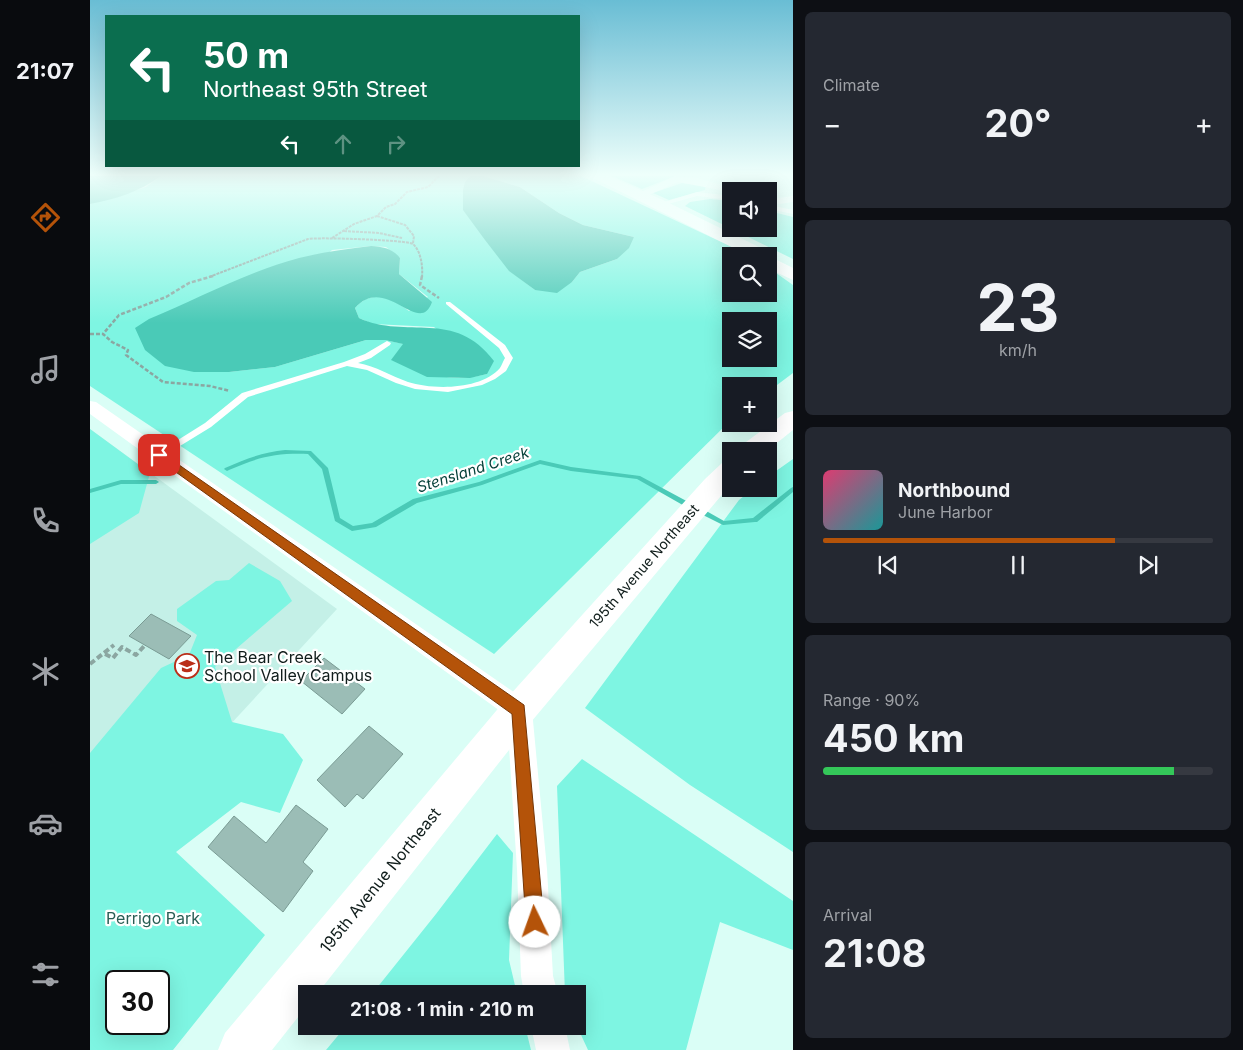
<!DOCTYPE html>
<html lang="en">
<head>
<meta charset="utf-8">
<style>
	:root { --surface:#171b24; --page:#242831; --text:#f1f3f6; --muted:#9ea1a6; --line:#363941; --accent:#b45309 }
	body { margin:0; font-family:Inter,sans-serif; background:var(--page); color:var(--text); height:100vh; display:flex; flex-direction:column; font-size:19px; white-space:nowrap }
	* { box-sizing:border-box; margin:0 }
	p { font-size:16px; color:var(--muted) }
	.icon { flex:none; width:28px; height:28px; fill:none; stroke:currentColor; stroke-width:2; stroke-linecap:round; stroke-linejoin:round }
	.map { position:relative; flex:1; overflow:hidden }
	.drawer { display:flex; flex-direction:column; gap:12px; padding:12px; background:#0d0f14; width:450px }
	.drawer>* { flex:none }
	.guide { position:absolute; left:15px; top:15px; width:475px; height:152px; border-radius:0px; box-shadow:0 5px 20px #0002; background:#0b6e4f; color:#fff; overflow:hidden }
	.tools { position:absolute; left:632px; top:182px; display:grid; gap:10px }
	.tools a { display:grid; place-items:center; width:55px; height:55px; border-radius:0px; background:var(--surface); box-shadow:0 5px 20px #0002; font-size:25px }
	.speed { position:absolute; left:15px; top:970px; display:flex; gap:10px; font-size:25px; font-weight:700; text-align:center }
	.speed>* { display:grid; place-content:center; width:65px; height:65px; border-radius:50%; background:var(--surface); box-shadow:0 5px 20px #0002; line-height:1 }
	.speed .limit { border:2px solid #111; border-radius:8px; background:#fff; color:#111 }
	.pin { position:absolute; display:grid; place-items:center; width:42px; height:42px; color:#fff; margin:-21px; border-radius:10px; box-shadow:0 2px 8px #0006 }
	.me { position:absolute; width:55px; margin:-28px; rotate:357deg; stroke-linejoin:round; filter:drop-shadow(0 0 4px #0008) }
	.turn { display:flex; align-items:center; gap:18px; height:105px; padding:0 15px; font-size:22px }
	.turn .icon { width:65px; height:65px; stroke-width:2.5 }
	.turn b { display:block; font-size:35px; line-height:42px }
	.lanes { display:flex; align-items:center; height:48px; padding:0 15px; background:#0003; justify-content:center; gap:25px; direction:ltr }
	.lanes .off { opacity:.35 }
	.big { font-size:38px; font-weight:700; line-height:1.1 }
	.drawer .tile { flex:1; display:flex; flex-direction:column; justify-content:center; gap:8px; min-width:0; padding:0 18px; border-radius:8px; background:var(--page) }
	.drawer .dial { align-items:center; gap:0 }
	.dial b { font-size:65px; line-height:1 }
	.song { display:flex; align-items:center; gap:15px }
	.cover { width:60px; height:60px; border-radius:8px; background:linear-gradient(135deg,hsl(340 70% 55%),hsl(180 70% 35%)) }
	.played { height:5px; border-radius:2px; background:linear-gradient(90deg,var(--accent) 75%,var(--line) 75%) }
	.keys { display:flex; justify-content:space-around; direction:ltr }
	.heat { display:flex; justify-content:space-between; align-items:center; font-size:28px; direction:ltr }
	.charge { height:8px; border-radius:4px; background:linear-gradient(90deg,#34c759 90%,var(--line) 0) }
	.trip { position:absolute; left:208px; top:985px; width:288px; height:50px; border-radius:0px; background:var(--surface); box-shadow:0 5px 20px #0002; font-weight:700; line-height:50px; text-align:center }
	main { display:flex; flex:1; min-height:0 }
	.tabs { display:flex; flex-direction:column; width:90px; justify-content:space-around; align-items:center; background:#090b0e; color:var(--muted) }
	.tabs .icon { width:35px; height:35px }
	.tabs .on { color:var(--accent) }
	.tabs b { font-size:22px; color:var(--text) }
	.map>svg:first-child { display:block }
	.built { fill:#c4f0e7 }
	.green { fill:#7ef5e2; fill-rule:evenodd }
	.water { fill:#4acab7 }
	.lines { fill:none; stroke-linecap:round; stroke-linejoin:round }
	.stream { fill:#4acab7; fill-rule:evenodd }
	.building { fill:#9bbdb6; stroke:#7a9b94 }
	.path-far2 { stroke:#8ba6a1; stroke-width:2; stroke-dasharray:3 1; stroke-linecap:butt }
	.path-far1 { stroke:#8ba6a1; stroke-width:2.5; stroke-dasharray:4 2; stroke-linecap:butt }
	.path { stroke:#8ba6a1; stroke-width:4; stroke-dasharray:6 3; stroke-linecap:butt }
	.lane { fill:#fff; fill-rule:evenodd }
	.street { fill:#fff; fill-rule:evenodd }
	.secondary { fill:#fff; fill-rule:evenodd }
	.route { fill:#b45309; stroke:#753606 }
	.labels { text-anchor:middle; stroke-width:4.5; stroke-linejoin:round; paint-order:stroke }
	.street-label { font-size:14px; fill:#101d1b; stroke:#fff }
	.water-label { font-size:15px; font-style:italic; fill:#06423a; stroke:#fff }
	.near-poi-label { font-size:16px; fill:#101d1b; stroke:#fff; text-anchor:start }
	.near-street-label { font-size:16px; fill:#101d1b; stroke:#fff }
	.near-park-label { font-size:16px; fill:#285d54; stroke:#fff }
</style>
</head>
<body>
<main>
<nav class="tabs">
<b>21:07</b>
<svg class="icon on" aria-label="directions" viewBox="0 0 24 24"><path d="M12 3l9 9-9 9-9-9zM9 14v-3h6M13 9l2 2-2 2"/></svg>
<svg class="icon" aria-label="music" viewBox="0 0 24 24"><path d="M9 18V5l10-2v13"/><circle cx="6" cy="18" r="3"/><circle cx="16" cy="16" r="3"/></svg>
<svg class="icon" aria-label="phone" viewBox="0 0 24 24"><path d="M5 4h4l2 5-3 2q2 4 5 5l2-3 5 2v4C11 20 4 13 5 4z"/></svg>
<svg class="icon" aria-label="climate" viewBox="0 0 24 24"><path d="M12 3v18M4 7l16 10M4 17L20 7"/></svg>
<svg class="icon" aria-label="car" viewBox="0 0 24 24"><path d="M5 17H2v-5l4-1 3-4h7l3 4 3 1v5h-3M9 17h6M6 11h13"/><circle cx="7" cy="17" r="2"/><circle cx="17" cy="17" r="2"/></svg>
<svg class="icon" aria-label="filters" viewBox="0 0 24 24"><path d="M4 7h16M4 17h16"/><circle cx="9" cy="7" r="2"/><circle cx="15" cy="17" r="2"/></svg>
</nav>
<div class="map">
<svg width="703" height="1050" viewBox="0 0 703 1050">
	<rect width="100%" height="100%" fill="#dafef6"/>
	<path class="built" d="M 0,429 L 247,609 L 52,820 L 0,772 Z"/>
	<path class="green" d="M 71,176 L 380,176 L 375,182 L 373,209 L 420,271 L 445,290 L 482,282 L 490,272 L 527,259 L 544,237 L 493,225 L 469,213 L 430,187 L 393,176 L 491,176 L 661,256 L 641,256 L 641,294 L 679,294 L 679,268 L 703,285 L 703,373 L 679,391 L 679,386 L 641,386 L 641,420 L 404,654 L 0,386 L 0,204 L 56,187 ZM 281,246 L 296,247 L 310,258 L 309,274 L 338,297 L 319,311 C 300,297 282,289 265,308 L 269,318 L 283,324 L 344,327 L 397,374 C 358,384 338,373 302,360 L 314,344 L 295,340 L 276,340 L 185,367 L 139,372 L 104,372 L 242,250 ZM 641,321 L 679,321 L 679,359 L 641,359 Z
		M 522,176 L 603,176 L 583,177 L 552,189 Z
		M 592,183 L 616,186 L 615,190 L 579,200 L 563,193 Z
		M 620,199 L 641,201 L 641,229 L 679,229 L 679,211 L 703,217 L 703,259 L 595,206 L 600,202 Z
		M 0,429 L 60,473 L 49,513 L 0,544 Z
		M 703,459 L 703,852 L 600,785 L 495,708 L 649,500 L 663,489 L 679,489 L 679,476 Z
		M 159,563 L 190,581 L 202,601 L 125,667 L 142,722 L 193,734 L 213,760 L 190,813 L 151,802 L 86,852 L 175,935 L 83,1050 L 0,1050 L 0,753 L 71,668 L 99,655 L 107,635 L 87,621 L 87,609 L 126,581 L 139,580 ZM 69,981 L 69,1024 L 26,1024 L 26,981 Z
		M 492,759 L 703,901 L 703,950 L 630,922 L 596,1050 L 498,1050 L 486,1024 L 486,994 L 475,994 L 467,786 Z
		M 407,834 L 423,853 L 419,960 L 427,994 L 282,994 L 346,914 Z
		M 256,1026 L 435,1026 L 441,1050 L 236,1050 Z"/>
	<path class="water" d="M 0,176 L 71,176 C 49,192 26,199 0,204 Z
		M 380,176 L 393,176 L 430,187 L 469,213 L 493,225 L 544,237 L 539,248 L 527,259 L 490,272 L 482,282 L 467,293 L 445,290 L 419,271 L 395,240 L 373,210 L 373,190 L 375,182 Z
		M 281,246 C 293,247 302,248 310,258 L 309,274 L 342,302 C 329,338 296,273 265,308 L 269,318 C 317,340 364,308 404,361 L 397,374 L 380,378 L 337,377 L 301,360 L 313,344 L 295,340 L 276,340 L 185,367 L 139,372 L 104,372 L 75,366 L 55,350 L 45,328 L 59,319 C 107,299 159,271 209,258 C 233,252 257,249 281,246 Z"/>
	<g class="lines">
		<path class="stream" d="M 195,450 L 221,451 L 238,468 L 250,518 L 263,526 L 282,523 L 323,499 L 389,482 L 450,460 L 481,467 L 550,476 L 602,504 L 603,506 L 602,508 L 598,508 L 547,479 L 481,471 L 450,464 L 392,485 L 327,503 L 286,527 L 262,531 L 245,521 L 232,469 L 218,454 C 185,453 169,457 139,470 L 137,471 L 134,469 L 135,468 C 155,459 174,452 195,450 Z
			M 31,480 L 66,480 L 69,482 L 66,484 L 31,484 L 0,493 L 0,489 Z
			M 703,487 L 703,492 L 667,522 L 665,522 L 633,525 L 607,512 L 606,510 L 609,508 L 611,508 L 634,521 L 663,518 L 701,488 Z"/>
	</g>
	<path class="building" d="M 61,614 L 101,636 L 79,659 L 39,636 Z
		M 234,658 L 275,689 L 252,714 L 211,681 Z
		M 279,726 L 313,754 L 273,799 L 267,794 L 255,807 L 227,780 Z
		M 206,805 L 238,829 L 213,862 L 223,871 L 193,912 L 118,847 L 144,816 L 176,843 Z"/>
	<g class="lines">
		<path class="path-far2" d="M 287,216 L 315,225 L 324,236 L 323,243
			M 254,231 L 289,233 L 312,238
			M 242,238 L 264,224 L 287,216 L 296,207 L 305,204 L 317,192 L 338,187 L 349,176
			M 119,277 L 218,239 C 228,237 319,240 323,244 C 331,251 333,267 332,277"/>
		<path class="path-far1" d="M 123,276 L 99,283 L 76,297 L 29,315 L 13,334 L 22,342 L 38,350 L 36,355 L 73,382 L 120,386 L 140,391
			M 332,276 L 330,285 L 349,298
			M 0,334 L 13,334"/>
		<path class="path" d="M 15,654 L 23,658 L 32,647 L 46,655 L 55,645
			M 0,664 L 24,645"/>
		<path class="lane" d="M 607,192 L 641,196 L 641,200 L 607,196 L 571,206 L 568,204 Z
			M 679,205 L 703,210 L 703,214 L 679,209 Z
			M 356,302 L 360,302 L 415,345 L 423,358 L 416,371 L 405,379 L 392,385 L 358,392 L 325,389 L 306,383 L 277,370 L 257,366 L 158,397 L 121,427 L 72,457 L 66,457 L 64,455 L 115,423 L 152,393 L 254,362 L 275,354 L 297,341 L 301,343 L 300,345 L 281,358 L 268,363 C 286,366 301,376 318,382 C 343,390 391,390 410,368 C 412,365 413,361 415,358 L 409,348 L 356,304 Z"/>
		<path class="street" d="M 585,176 L 607,178 L 654,191 L 641,192 L 588,182 L 554,197 L 550,198 L 545,195 Z
			M 679,195 L 689,198 L 703,196 L 703,202 L 689,204 L 679,201 Z
			M 0,401 L 6,402 L 438,702 L 442,710 L 457,869 L 463,976 L 468,994 L 434,994 L 431,976 L 427,869 L 417,716 L 0,414 Z
			M 441,1026 L 475,1026 L 480,1050 L 446,1050 Z"/>
		<path class="secondary" d="M 499,176 L 519,176 L 573,200 L 679,252 L 681,257 L 703,268 L 703,280 L 679,269 L 679,256 L 660,256 Z
			M 703,411 L 703,430 L 677,451 L 649,451 L 652,445 L 695,413 Z
			M 641,460 L 641,484 L 441,722 L 227,994 L 216,994 L 216,1007 L 182,1050 L 128,1050 L 135,1033 L 417,698 L 615,479 L 632,463 Z"/>
	</g>
	<linearGradient id="sky" x2="0" y2="1"><stop stop-color="#69bdd4"/><stop offset="0.54" stop-color="#eefffb"/><stop offset="1" stop-color="#eefffb" stop-opacity="0"/></linearGradient>
	<rect width="703" height="323" fill="url(#sky)"/>
	<path class="route" d="M 69,451 L 434,705 L 454,922 L 451,929 L 445,931 L 438,929 L 436,922 L 422,714 L 65,457 L 65,452 Z"/>
	<defs>
		<symbol id="school-ring" viewBox="-11 -11 22 22"><circle r="9.5" fill="#fff" stroke="#ba2e19" stroke-width="1.5"/><path d="M0-5L7-2L0 1L-7-2ZM-4 1L0 2.5L4 1V4Q0 6-4 4Z" fill="#ba2e19"/></symbol>
	</defs>
	<g fill-rule="evenodd">
		<use href="#school-ring" x="83" y="652" width="28" height="28"/>
	</g>
	<g class="labels">
		<g class="street-label">
			<text transform="translate(554 566) rotate(-49)" y="5">195th Avenue Northeast</text>
		</g>
		<g class="water-label">
			<text transform="translate(383 470) rotate(-18)" y="5">Stensland Creek</text>
		</g>
		<g class="near-poi-label">
			<text x="114" y="663">The Bear Creek<tspan x="114" dy="18">School Valley Campus</tspan></text>
		</g>
		<g class="near-street-label">
			<text transform="translate(290 880) rotate(-51)" y="6">195th Avenue Northeast</text>
		</g>
		<g class="near-park-label">
			<text x="63" y="924">Perrigo Park</text>
		</g>
	</g>
</svg>
<div class="tools">
<a><svg class="icon" aria-label="sound" viewBox="0 0 24 24"><path d="M4 9h4l5-4v14l-5-4H4zM17 9q2 3 0 6"/></svg></a>
<a><svg class="icon" aria-label="search" viewBox="0 0 24 24"><circle cx="10" cy="10" r="6"/><path d="M15 15l6 6"/></svg></a>
<a><svg class="icon" aria-label="layers" viewBox="0 0 24 24"><path d="M12 4l9 5-9 5-9-5zM3 14l9 5 9-5"/></svg></a>
<a>+</a>
<a>−</a>
</div>
<div class="speed"><div class="limit">30</div></div>
<div class="pin" style="left:69px;top:455px;background:#d93025"><svg class="icon" aria-label="arrive" viewBox="0 0 24 24"><path d="M6 21V4h12l-3 4 3 4H6"/></svg></div>
<svg class="me" style="left:445px;top:922px" viewBox="-20 -20 40 40"><circle r="19" fill="#fff"/><path d="M0-13L10 11 0 6-10 11z" fill="#b45309"/></svg>
<div class="trip">21:08 · 1 min · 210 m</div>
<div class="guide">
<div class="turn"><svg class="icon" aria-label="left" viewBox="0 0 24 24"><path d="M17 20v-9H6M10 6l-5 5 5 5"/></svg><div><b>50 m</b>Northeast 95th Street</div></div>
<div class="lanes"><svg class="icon" aria-label="left" viewBox="0 0 24 24"><path d="M17 20v-9H6M10 6l-5 5 5 5"/></svg><svg class="icon off" aria-label="ahead" viewBox="0 0 24 24"><path d="M12 20V5M6 11l6-6 6 6"/></svg><svg class="icon off" aria-label="right" viewBox="0 0 24 24"><path d="M7 20v-9h11M14 6l5 5-5 5"/></svg></div>
</div>
</div>
<section class="drawer">
<div class="tile"><p>Climate</p>
<div class="heat"><a>−</a><b class="big">20°</b><a>+</a></div>
</div>
<div class="tile dial"><b>23</b><p>km/h</p></div>
<div class="tile">
<div class="song"><i class="cover"></i><div><b>Northbound</b><p>June Harbor</p></div></div>
<div class="played"></div>
<div class="keys"><svg class="icon" aria-label="previous" viewBox="0 0 24 24"><path d="M18 5L8 12l10 7zM5 5v14"/></svg><svg class="icon" aria-label="pause" viewBox="0 0 24 24"><path d="M8 5v14M16 5v14"/></svg><svg class="icon" aria-label="next" viewBox="0 0 24 24"><path d="M6 5l10 7-10 7zM19 5v14"/></svg></div>
</div>
<div class="tile"><p>Range · 90%</p><b class="big">450 km</b><div class="charge"></div></div>
<div class="tile"><p>Arrival</p><b class="big">21:08</b></div>
</section>
</main>
</body>
</html>
